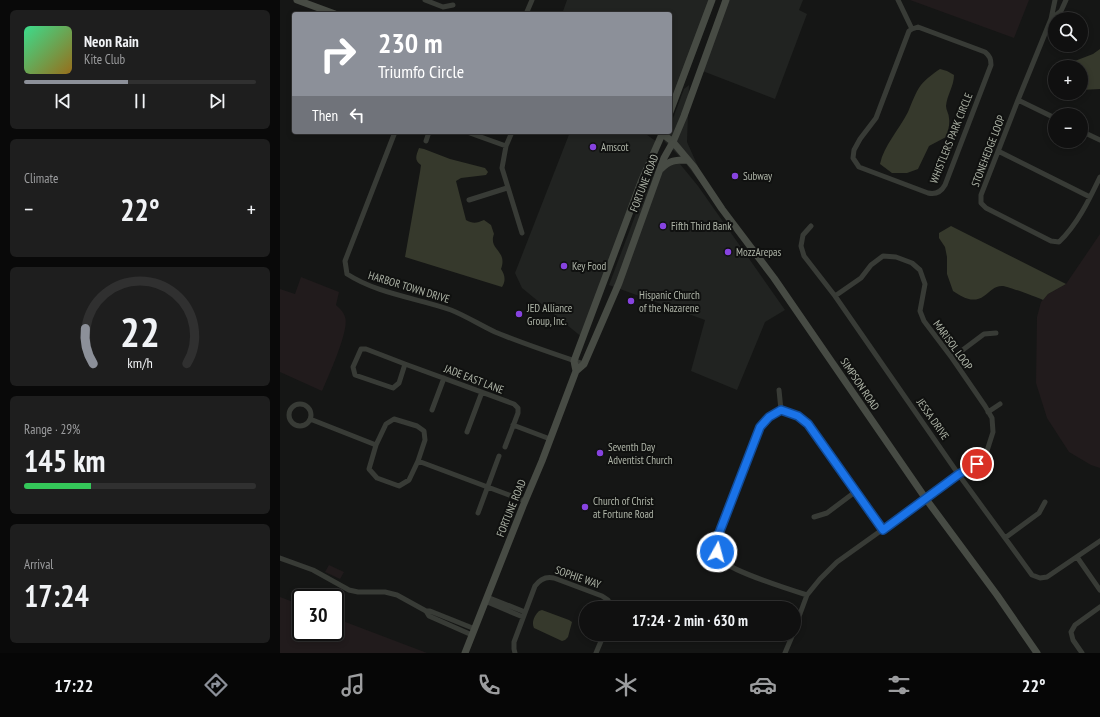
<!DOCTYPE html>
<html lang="en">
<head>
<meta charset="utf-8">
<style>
	:root { --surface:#101010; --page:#1e1e1e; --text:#f1f3f6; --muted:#9c9d9f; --line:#303030; --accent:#8c9099 }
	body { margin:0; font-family:"PT Sans Narrow",sans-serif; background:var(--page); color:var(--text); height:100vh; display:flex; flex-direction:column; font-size:15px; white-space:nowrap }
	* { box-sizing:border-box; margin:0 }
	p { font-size:13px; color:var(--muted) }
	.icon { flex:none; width:22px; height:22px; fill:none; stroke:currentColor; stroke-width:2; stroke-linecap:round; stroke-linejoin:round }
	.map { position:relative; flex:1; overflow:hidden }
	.sheet { display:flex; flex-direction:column; gap:10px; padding:10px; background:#090909; width:280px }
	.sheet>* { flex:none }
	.hud { position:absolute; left:12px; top:12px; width:380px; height:122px; border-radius:4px; box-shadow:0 2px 6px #0003,0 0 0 1px var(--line); background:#8c9099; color:#fff; overflow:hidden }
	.buttons { position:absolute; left:768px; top:12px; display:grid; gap:8px }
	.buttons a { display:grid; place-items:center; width:40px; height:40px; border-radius:50%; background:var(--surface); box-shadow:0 2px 6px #0003,0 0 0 1px var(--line); font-size:20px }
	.speed { position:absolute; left:12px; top:589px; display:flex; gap:8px; font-size:20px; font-weight:700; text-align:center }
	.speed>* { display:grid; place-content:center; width:52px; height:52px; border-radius:50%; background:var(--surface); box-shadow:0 2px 6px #0003,0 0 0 1px var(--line); line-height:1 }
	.speed .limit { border:2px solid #111; border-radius:6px; background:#fff; color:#111 }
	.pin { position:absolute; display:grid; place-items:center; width:34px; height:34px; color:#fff; margin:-17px; border:2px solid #fff; border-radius:50%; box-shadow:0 1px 4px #0007 }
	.me { position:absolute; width:44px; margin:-22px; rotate:7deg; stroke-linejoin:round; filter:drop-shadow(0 0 3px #0008) }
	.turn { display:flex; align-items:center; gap:14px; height:84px; padding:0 20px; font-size:18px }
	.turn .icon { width:52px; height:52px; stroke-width:2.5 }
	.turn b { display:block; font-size:28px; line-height:34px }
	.then { display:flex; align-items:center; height:38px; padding:0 20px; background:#0003; gap:8px; font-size:15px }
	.big { font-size:30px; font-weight:700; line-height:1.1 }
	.sheet .card { flex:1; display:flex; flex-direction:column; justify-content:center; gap:6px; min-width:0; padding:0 14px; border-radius:6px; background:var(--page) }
	.sheet .dial { align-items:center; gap:0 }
	.dial svg { height:104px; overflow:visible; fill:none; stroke:var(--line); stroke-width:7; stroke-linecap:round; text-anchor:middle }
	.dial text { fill:var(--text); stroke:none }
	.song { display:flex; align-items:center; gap:12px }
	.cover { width:48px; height:48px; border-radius:6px; background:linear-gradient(135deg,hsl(150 70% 55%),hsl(40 70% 35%)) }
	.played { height:4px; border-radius:2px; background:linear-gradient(90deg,var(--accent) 45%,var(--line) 45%) }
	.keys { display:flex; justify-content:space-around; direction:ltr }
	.heat { display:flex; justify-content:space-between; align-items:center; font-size:22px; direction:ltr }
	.charge { height:6px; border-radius:3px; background:linear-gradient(90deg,#34c759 29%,var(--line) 0) }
	.trip { position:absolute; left:299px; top:601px; width:222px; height:40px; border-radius:20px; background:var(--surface); box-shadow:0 2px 6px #0003,0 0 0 1px var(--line); font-weight:700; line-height:40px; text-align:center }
	.dock { display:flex; height:64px; justify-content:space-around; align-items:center; background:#060606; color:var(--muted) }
	.dock .icon { width:28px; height:28px }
	.dock .active { color:var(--accent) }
	.dock b { font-size:18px; color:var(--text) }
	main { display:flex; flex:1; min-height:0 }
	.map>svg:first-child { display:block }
	.built { fill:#212321 }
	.green { fill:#211b1c }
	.water { fill:#36392c }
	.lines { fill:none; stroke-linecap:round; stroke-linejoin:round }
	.street { stroke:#383b36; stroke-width:5 }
	.secondary { stroke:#474b44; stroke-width:7 }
	.route-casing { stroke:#114b97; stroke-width:10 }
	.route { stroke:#1a73e8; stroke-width:7 }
	.poi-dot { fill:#8743e0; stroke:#101110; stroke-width:1.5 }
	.labels { text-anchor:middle; stroke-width:4; stroke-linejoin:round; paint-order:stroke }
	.street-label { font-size:11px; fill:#afb5a8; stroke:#101110 }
	.poi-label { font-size:11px; fill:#afb5a8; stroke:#101110; text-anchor:start }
</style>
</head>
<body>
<main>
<section class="sheet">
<div class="card">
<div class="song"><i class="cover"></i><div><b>Neon Rain</b><p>Kite Club</p></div></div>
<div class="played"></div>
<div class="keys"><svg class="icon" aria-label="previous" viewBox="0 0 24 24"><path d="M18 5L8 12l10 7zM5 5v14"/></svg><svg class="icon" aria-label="pause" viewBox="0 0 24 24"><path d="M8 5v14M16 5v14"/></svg><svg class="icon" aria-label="next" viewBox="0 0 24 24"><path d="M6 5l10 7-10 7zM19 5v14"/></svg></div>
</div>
<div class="card"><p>Climate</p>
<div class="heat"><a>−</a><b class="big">22°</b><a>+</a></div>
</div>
<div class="card dial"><svg viewBox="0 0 100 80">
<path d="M14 69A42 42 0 1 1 86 69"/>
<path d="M14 69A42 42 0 0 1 8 42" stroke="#8c9099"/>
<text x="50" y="56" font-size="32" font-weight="700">22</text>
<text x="50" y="72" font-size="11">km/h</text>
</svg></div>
<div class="card"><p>Range · 29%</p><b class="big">145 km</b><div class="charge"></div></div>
<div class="card"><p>Arrival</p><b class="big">17:24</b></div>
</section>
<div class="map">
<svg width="820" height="653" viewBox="0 0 820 653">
	<rect width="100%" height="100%" fill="#151615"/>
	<path class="built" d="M 287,0 L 433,0 L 390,111 L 390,14 L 282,14 Z
		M 442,0 L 523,0 L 519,10 L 527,14 L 495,99 L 420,70 L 437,22 Z
		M 409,85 L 407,142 L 432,198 L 403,160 L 384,141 L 387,132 L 390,132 L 390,126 L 404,89 Z
		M 290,132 L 363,132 L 377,142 L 303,338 L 242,288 L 235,273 Z
		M 395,162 L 400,164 L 418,186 L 505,310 L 485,322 L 457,390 L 411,371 L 425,320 L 329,285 L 372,171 L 381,165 Z"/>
	<path class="green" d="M 630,0 L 749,0 L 734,38 Z
		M 820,234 L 820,468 L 811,465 L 789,452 L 767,418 L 756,383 L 757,317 L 761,302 L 768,294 L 786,284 Z
		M 21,277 L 59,292 L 56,305 C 59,308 64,312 65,317 C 70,329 48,377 42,391 L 0,372 L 0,289 L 15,294 Z
		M 49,565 L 64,572 L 60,579 L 45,572 Z
		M 0,597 L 21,605 L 21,632 L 55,632 L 55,618 L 147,653 L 0,653 Z"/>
	<path class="water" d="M 820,49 L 820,89 L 801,90 L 801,67 L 786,67 L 787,64 L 813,54 Z
		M 660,69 L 667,71 L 674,75 C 674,86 667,95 666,106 C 666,110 669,114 669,118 C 670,124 668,131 666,137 L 649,146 L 638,169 L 627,173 L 612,173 L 600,164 C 604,145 619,130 628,112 C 632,103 635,93 641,85 C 646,79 654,73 660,69 Z
		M 139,148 L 144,149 L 170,159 L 205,168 L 208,172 L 206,175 L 181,178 L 176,181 L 186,220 C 193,224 197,223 204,220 L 211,225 L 214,234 C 208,250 228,250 221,269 C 225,275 226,281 222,287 L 125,257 L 140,172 L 141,165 C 134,160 136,156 139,148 Z
		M 671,226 L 786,284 L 768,294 L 763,300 C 756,297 727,286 722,286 C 714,286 710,292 704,296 C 693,304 682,297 673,291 L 667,274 L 667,257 L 665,247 L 659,238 L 659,233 Z
		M 262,610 L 289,620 L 292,622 L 288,637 L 285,640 L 282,641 L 254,628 C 251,622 255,615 259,611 Z"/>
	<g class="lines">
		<path class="street" d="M 145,0 L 163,7 L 173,5
			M 618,0 L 632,29
			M 775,0 L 771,19 L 738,100 L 701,195 L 701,203 L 706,208 L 771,241 L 779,242 C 797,225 809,200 820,177
			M 246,14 L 252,0
			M 771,19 L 781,11 L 786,0
			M 638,27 L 705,52 C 710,56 711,59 711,65 L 665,185 C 661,192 656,195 648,193 L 579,167 L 573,158 L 574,150 L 580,139 L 596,118 L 629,31 L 632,29 Z
			M 738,100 L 775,118
			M 801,131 L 820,140
			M 115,132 L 65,261 L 67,274 C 98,294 137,298 171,310 C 186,316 200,325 215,332 C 244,344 274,354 304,364
			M 187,132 L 226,146
			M 232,132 L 226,146 L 222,168 L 242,233
			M 146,141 L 149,132
			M 718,151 L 810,197
			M 189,200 L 227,188
			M 531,226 L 523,235 L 521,246 L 524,256 L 555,296 L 679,475 L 752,575 L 760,578 L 767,577 L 820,541
			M 81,349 L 86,349 L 125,364 L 119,383 L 113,388 L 75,375 L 73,367 Z
			M 672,358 L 704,334 L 716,333
			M 125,364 L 234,404 L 238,408 L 238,413 L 225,447
			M 499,390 L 501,410
			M9 415a11 11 0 1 1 22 0a11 11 0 1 1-22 0Z
			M 152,410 L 164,378
			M 708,412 L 720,404
			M 30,419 L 96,445
			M 233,425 L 270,439
			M 187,432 L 202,392
			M 138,461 L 145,440 L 144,431 L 137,426 L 114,419 L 106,424 L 96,445 L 89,469 L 97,478 L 119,486 L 129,480 L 138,461 L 245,501
			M 198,513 L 219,456
			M 534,517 L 547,513 L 575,492
			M 725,538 L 759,513 L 765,502
			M 797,557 L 820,590
			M 0,558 L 33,570 L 69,590 L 78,592 L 105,592 L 117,595 L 146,611 L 149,616 L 192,635
			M 527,595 C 511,590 452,571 443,561 C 437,555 436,549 436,541 L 480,427 L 489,417 L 501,410 L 518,416 L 528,424 L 603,530
			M 207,597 L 245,612
			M 205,601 L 243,617
			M 146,611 L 150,611 L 195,629
			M 514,630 L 527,595 L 540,579 L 557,562 L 679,475 L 697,464 L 706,454 L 713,432 L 712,418 L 705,406 L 672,358 L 644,321 L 640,311 L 645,284 L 640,270 L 632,263 L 616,257 L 603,256 L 591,265 L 581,278 L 555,296
			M 235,653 L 234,649 L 234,642 L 255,586 C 260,579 266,576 274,578 L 322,596 L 328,600 L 331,608
			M 316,653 L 324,634
			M 505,653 L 513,634
			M 802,653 L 793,640 L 791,632 L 795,625 L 820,607"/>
		<path class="secondary" d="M 17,0 L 55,14
			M 390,112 L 432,0
			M 380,132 L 393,142 L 414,167 L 442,209 L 494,278 L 646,499 L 717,595 L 757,653
			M 381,169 C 389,160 396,160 408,160
			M 296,371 L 294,361 L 361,182 L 383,132
			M 185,653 L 243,506 L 262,461 L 296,371 L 304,364 L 339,283 L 384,158 L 393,142 L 404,116 L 446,0"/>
	</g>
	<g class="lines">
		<defs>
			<path id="route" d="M 437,552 L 436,541 L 480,427 L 489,417 L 501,410 L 518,416 L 528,424 L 603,530 L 679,474 L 697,464"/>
		</defs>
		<use href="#route" class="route-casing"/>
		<use href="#route" class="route"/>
	</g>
	<g class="poi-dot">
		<circle cx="313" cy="147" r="4"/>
		<circle cx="455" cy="176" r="4"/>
		<circle cx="383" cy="226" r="4"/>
		<circle cx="448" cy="252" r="4"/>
		<circle cx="284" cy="266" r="4"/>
		<circle cx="351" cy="301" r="4"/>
		<circle cx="239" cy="314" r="4"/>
		<circle cx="320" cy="453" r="4"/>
		<circle cx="305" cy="507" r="4"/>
	</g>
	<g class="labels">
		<g class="street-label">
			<text transform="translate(671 138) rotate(-68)" y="4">WHISTLERS PARK CIRCLE</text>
			<text transform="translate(708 151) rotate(-69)" y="4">STONEHEDGE LOOP</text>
			<text transform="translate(364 183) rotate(-69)" y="4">FORTUNE ROAD</text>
			<text transform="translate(129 287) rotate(17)" y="4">HARBOR TOWN DRIVE</text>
			<text transform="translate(673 345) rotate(54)" y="4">MARISOL LOOP</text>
			<text transform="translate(194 379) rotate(21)" y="4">JADE EAST LANE</text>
			<text transform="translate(580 384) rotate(56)" y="4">SIMPSON ROAD</text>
			<text transform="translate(653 419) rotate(55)" y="4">JESSA DRIVE</text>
			<text transform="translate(231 508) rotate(-68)" y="4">FORTUNE ROAD</text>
			<text transform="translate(298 577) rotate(19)" y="4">SOPHIE WAY</text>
		</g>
		<g class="poi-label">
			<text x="321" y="151">Amscot</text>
			<text x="463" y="180">Subway</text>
			<text x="391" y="230">Fifth Third Bank</text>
			<text x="456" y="256">MozzArepas</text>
			<text x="292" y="270">Key Food</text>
			<text x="359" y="299">Hispanic Church<tspan x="359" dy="13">of the Nazarene</tspan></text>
			<text x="247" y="312">JED Alliance<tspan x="247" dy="13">Group, Inc.</tspan></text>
			<text x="328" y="451">Seventh Day<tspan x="328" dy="13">Adventist Church</tspan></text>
			<text x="313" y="505">Church of Christ<tspan x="313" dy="13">at Fortune Road</tspan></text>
		</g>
	</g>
</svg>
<div class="buttons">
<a><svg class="icon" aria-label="search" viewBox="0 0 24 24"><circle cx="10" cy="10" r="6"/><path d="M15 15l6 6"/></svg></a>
<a>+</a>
<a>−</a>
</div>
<div class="speed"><div class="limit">30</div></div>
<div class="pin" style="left:697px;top:464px;background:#d93025"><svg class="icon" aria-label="arrive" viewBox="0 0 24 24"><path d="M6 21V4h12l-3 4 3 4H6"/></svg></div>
<svg class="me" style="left:437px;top:552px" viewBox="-20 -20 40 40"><circle r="17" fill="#1a73e8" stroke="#fff" stroke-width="3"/><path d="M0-11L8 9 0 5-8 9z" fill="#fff"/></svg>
<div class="trip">17:24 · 2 min · 630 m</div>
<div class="hud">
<div class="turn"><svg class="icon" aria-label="right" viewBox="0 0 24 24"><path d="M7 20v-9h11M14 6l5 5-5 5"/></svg><div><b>230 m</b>Triumfo Circle</div></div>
<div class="then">Then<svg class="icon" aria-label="left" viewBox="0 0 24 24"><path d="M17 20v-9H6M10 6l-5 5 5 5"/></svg></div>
</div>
</div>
</main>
<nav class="dock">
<b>17:22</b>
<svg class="icon active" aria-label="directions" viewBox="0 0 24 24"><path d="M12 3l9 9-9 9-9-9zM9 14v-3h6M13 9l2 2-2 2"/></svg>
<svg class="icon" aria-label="music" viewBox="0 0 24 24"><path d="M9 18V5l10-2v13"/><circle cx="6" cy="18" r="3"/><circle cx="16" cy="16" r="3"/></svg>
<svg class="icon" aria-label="phone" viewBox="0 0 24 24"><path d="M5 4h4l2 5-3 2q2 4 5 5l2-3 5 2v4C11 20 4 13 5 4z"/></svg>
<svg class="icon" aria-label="climate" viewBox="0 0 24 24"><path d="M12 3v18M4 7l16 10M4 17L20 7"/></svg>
<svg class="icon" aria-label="car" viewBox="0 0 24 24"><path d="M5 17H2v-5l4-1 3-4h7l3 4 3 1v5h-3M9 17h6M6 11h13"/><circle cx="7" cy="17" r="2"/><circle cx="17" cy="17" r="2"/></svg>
<svg class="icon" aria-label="filters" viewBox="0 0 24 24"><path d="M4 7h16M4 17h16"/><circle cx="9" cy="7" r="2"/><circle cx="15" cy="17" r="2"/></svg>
<b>22°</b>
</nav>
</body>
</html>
